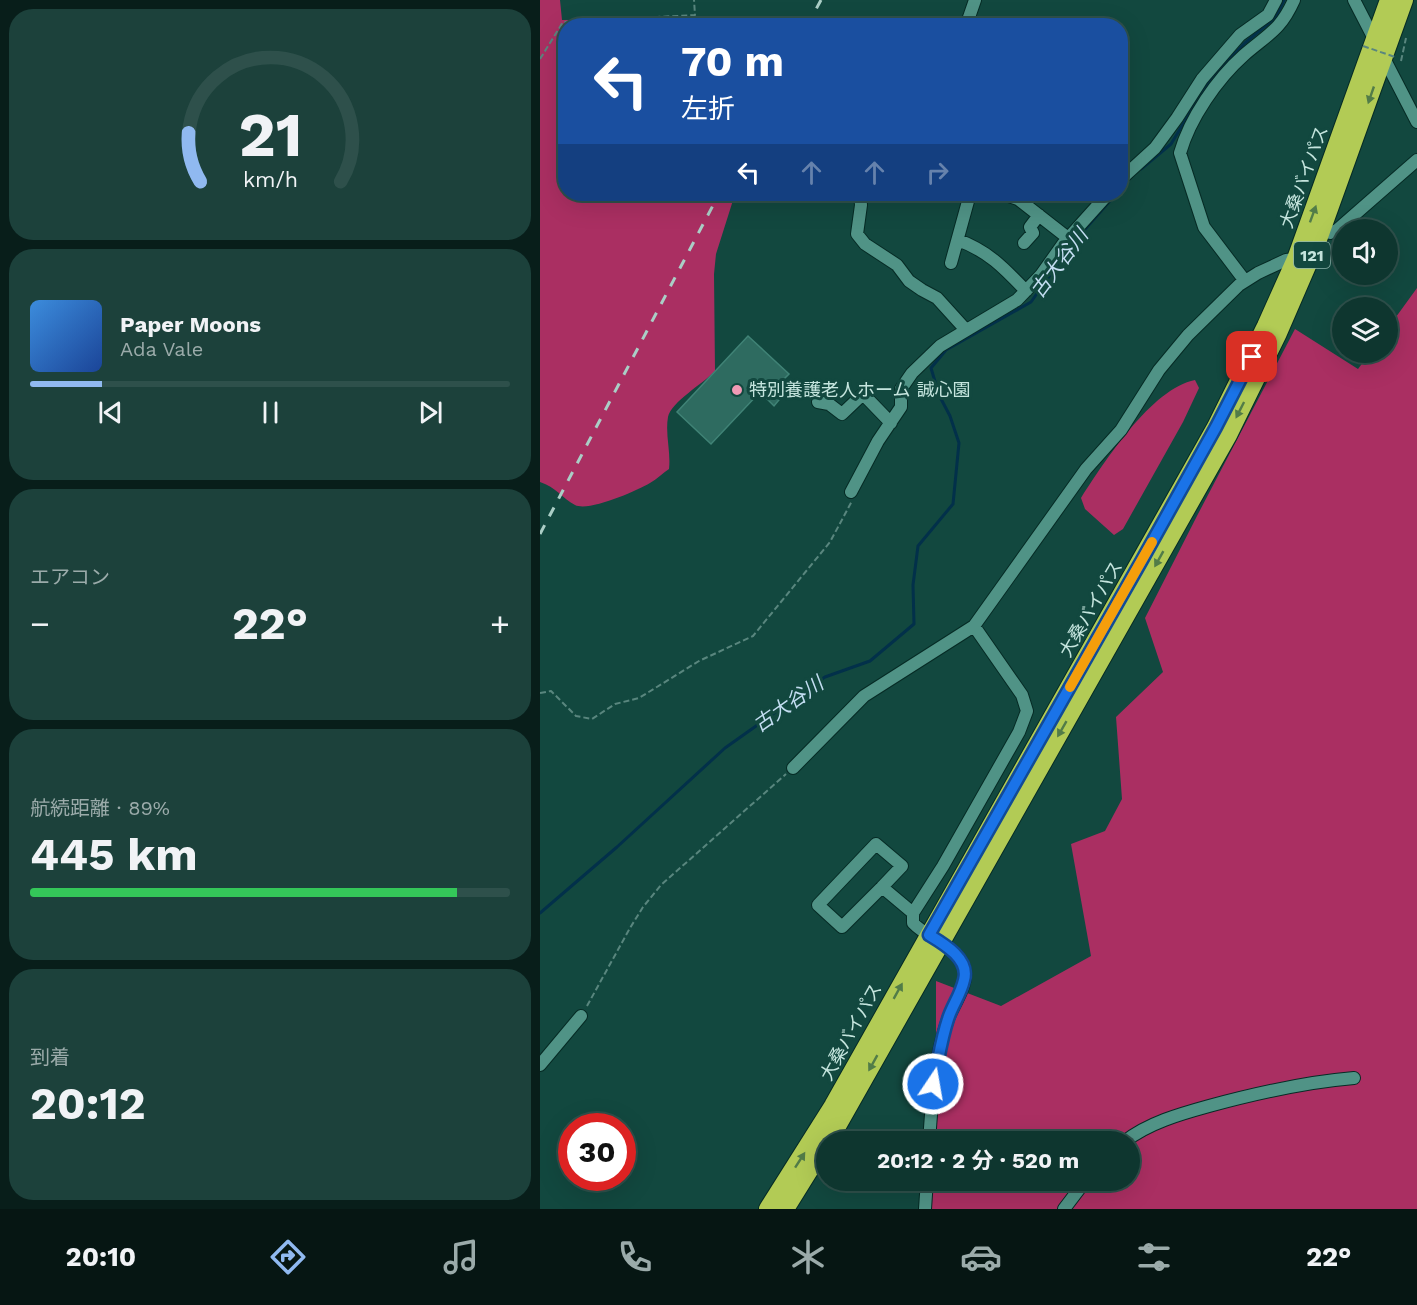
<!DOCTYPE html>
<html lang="ja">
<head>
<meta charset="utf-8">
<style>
	:root { --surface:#0e362f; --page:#1c413b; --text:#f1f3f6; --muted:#9babaa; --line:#2e504b; --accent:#90b9f0 }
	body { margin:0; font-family:"Work Sans","Noto Sans JP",sans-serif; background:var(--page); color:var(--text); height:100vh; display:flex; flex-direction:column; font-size:22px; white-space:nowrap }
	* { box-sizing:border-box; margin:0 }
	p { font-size:20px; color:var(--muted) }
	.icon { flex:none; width:33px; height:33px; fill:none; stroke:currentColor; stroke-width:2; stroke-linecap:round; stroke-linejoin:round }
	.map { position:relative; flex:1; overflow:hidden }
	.side { display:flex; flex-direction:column; gap:9px; padding:9px; background:#081e1a; width:540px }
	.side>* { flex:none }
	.banner { position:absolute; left:18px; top:18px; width:570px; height:183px; border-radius:24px; box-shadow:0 6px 24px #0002,0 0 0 2px var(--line); background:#1a4fa0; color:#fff; overflow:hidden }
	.tools { position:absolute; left:792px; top:219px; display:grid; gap:12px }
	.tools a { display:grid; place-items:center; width:66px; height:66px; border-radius:50%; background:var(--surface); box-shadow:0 6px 24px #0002,0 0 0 2px var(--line); font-size:30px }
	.speed { position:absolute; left:18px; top:1113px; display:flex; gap:12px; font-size:30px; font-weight:700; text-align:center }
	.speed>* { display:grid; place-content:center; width:78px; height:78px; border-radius:50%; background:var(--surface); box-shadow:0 6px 24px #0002,0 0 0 2px var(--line); line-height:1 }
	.speed .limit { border:9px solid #d22; background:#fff; color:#111 }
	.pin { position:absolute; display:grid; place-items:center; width:51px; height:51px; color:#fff; margin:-26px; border-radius:12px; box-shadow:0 3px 9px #0006 }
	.me { position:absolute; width:66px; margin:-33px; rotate:12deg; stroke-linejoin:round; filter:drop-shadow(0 0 4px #0008) }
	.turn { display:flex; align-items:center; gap:21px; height:126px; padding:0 24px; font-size:27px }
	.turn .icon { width:78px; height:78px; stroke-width:2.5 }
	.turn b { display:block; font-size:42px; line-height:51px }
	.lanes { display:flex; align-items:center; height:57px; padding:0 24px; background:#0003; justify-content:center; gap:30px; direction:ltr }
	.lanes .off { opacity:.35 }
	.big { font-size:45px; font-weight:700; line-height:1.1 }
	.side .widget { flex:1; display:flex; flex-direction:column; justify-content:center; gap:9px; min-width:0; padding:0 21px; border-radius:24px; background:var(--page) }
	.side .dial { align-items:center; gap:0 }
	.dial svg { height:156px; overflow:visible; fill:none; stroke:var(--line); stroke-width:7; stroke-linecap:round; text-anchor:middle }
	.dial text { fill:var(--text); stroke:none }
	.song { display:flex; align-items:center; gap:18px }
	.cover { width:72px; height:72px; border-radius:9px; background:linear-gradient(135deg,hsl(210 70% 55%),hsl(220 70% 35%)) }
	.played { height:6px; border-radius:3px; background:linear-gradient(90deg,var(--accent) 15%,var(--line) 15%) }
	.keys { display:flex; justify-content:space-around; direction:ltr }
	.heat { display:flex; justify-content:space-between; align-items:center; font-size:33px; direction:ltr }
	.charge { height:9px; border-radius:4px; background:linear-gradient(90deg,#34c759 89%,var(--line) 0) }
	.trip { position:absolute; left:276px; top:1131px; width:324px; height:60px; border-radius:30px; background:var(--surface); box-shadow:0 6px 24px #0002,0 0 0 2px var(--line); font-weight:700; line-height:60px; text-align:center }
	.tab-bar { display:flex; height:96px; justify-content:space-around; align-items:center; background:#061613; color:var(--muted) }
	.tab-bar .icon { width:42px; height:42px }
	.tab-bar .current { color:var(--accent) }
	.tab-bar b { font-size:27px; color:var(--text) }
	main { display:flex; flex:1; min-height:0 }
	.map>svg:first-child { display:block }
	.forest { fill:#aa2f62 }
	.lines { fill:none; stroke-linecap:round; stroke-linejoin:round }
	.stream { stroke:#02304a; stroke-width:3 }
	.building { fill:#2e6b60; stroke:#408376; stroke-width:1.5 }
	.minor-casing { stroke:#062b25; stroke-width:14 }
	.highway-casing { stroke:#062b25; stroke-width:20 }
	.path { stroke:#59867e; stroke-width:2; stroke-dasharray:6 3; stroke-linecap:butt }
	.minor { stroke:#509386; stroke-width:12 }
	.highway { stroke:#b2cb55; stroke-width:18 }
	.rail { stroke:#aacec6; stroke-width:3; stroke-dasharray:10 10; stroke-linecap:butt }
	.path-bridge { stroke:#59867e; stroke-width:2; stroke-dasharray:6 3; stroke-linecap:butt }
	.oneway { fill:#527c48 }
	.route-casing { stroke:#114b97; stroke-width:15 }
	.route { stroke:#1a73e8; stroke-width:10 }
	.slow { stroke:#f59e0b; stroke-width:10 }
	.poi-dot { fill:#f09ab5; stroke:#12483f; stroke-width:2 }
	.labels { text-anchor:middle; stroke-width:6; stroke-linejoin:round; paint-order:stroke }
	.shield { fill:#12483f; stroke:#8fb6ae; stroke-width:1.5 }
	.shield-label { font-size:16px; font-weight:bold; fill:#c5e5de }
	.street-label { font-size:18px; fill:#c5e5de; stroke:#12483f }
	.poi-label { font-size:18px; fill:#c5e5de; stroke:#12483f; text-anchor:start }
	.water-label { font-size:20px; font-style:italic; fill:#c3ddf1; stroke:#12483f }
</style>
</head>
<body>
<main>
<section class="side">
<div class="widget dial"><svg viewBox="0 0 100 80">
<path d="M14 69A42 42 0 1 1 86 69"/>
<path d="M14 69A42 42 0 0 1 8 44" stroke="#90b9f0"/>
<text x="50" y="56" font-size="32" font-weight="700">21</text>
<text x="50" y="72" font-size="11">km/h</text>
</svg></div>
<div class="widget">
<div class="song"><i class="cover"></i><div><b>Paper Moons</b><p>Ada Vale</p></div></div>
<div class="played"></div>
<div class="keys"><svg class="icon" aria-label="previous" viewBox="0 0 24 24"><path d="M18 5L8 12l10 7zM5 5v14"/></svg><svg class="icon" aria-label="pause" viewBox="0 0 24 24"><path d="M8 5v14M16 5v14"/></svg><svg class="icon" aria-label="next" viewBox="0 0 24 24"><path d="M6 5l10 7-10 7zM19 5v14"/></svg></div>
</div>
<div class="widget"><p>エアコン</p>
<div class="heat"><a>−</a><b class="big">22°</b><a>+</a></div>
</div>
<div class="widget"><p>航続距離 · 89%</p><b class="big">445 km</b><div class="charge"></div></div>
<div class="widget"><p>到着</p><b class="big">20:12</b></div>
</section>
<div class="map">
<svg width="877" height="1209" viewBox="0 0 877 1209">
	<rect width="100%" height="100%" fill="#12483f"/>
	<path class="forest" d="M 0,0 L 20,0 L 22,20 L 133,19 L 145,25 L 26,26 L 26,194 L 195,194 L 176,254 L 174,274 L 175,371 C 164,383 131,402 128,417 C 125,434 131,452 129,469 C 123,473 117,479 110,483 C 96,491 49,512 35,505 C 22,498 16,487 0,482 Z
		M 877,288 L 877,1209 L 386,1209 L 378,1181 L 590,1180 L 590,1142 L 388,1141 L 396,1123 L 396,981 L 461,1006 L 551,956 L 531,844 L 565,831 L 582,799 L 576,717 L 623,672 L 605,618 L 658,514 L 755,329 L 818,369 L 830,353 L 848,352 L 848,328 Z
		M 655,380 L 659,388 L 643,422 L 583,529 L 574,535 L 545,509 L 541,498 C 564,462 612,388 655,380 Z"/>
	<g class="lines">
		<path class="stream" d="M 601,169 L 631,144 L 671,78 L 705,43 L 736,17 L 744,0
			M 580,189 L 587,181
			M 0,913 L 77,847 L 185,748 L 285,677 L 330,661 L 374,624 L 373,585 L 378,546 L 413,504 L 419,443 L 410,416 L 399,395 L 391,368 L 406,350 L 491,302 L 532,244 L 576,194"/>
	</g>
	<path class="building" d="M 208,336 L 249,374 L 235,388 L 243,395 L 234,406 L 220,392 L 171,444 L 137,412 Z"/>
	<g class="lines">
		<defs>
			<path id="minor" d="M 814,0 L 877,122
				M 426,26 L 435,0
				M 580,180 L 615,148 L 637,118 L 662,79 L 700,35 L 728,15 L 736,0
				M 320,194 L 321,205 L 317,234 L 325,244 L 357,265 L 369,281 L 382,290 L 397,298 L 426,330
				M 463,194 L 478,199 L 528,238
				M 782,230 L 790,233 L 797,230 L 877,160
				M 418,240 C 448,251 464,268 486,291
				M 484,243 L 493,233 L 490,227 L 499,215
				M 411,263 L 430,194
				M 705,281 L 664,227 L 640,153 C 650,118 677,79 704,55 C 728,34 740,31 754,0
				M 278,402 L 289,404 L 302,414 L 323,394 L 351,423
				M 311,492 L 338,441 L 361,407 L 361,389 L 372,373 L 400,346 L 477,300 L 501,275 L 523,244 L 568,194
				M 253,768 L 324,696 L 434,626 L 546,469 L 581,430 L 619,370 L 648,335 L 699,285 L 718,273 L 746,260 L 756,259 L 761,261
				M 342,887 L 302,927 L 278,905 L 336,844 L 362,866 L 342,887 L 373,913
				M 0,1065 L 41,1016
				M 389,1142 C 392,1101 394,1058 408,1019 C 413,1005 430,983 424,967 C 416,945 388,939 373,923 L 373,913 L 403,866 L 479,732 L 487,711 L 482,695 L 434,626
				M 584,1142 C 608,1123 640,1114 669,1106 C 717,1093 765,1082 814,1078
				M 385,1209 L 387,1180
				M 524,1209 L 546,1180"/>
			<path id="highway" d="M 288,1142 L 688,435 L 738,333 L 776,245 L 864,0
				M 228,1209 L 293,1106 L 676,427 L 726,326 L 756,259 L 849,0
				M 245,1209 L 286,1143"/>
		</defs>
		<use href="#minor" class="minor-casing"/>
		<use href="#highway" class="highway-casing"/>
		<path class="path" d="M 0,59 L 23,22 L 155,15 L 154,0
			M 861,61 L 866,38
			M 0,693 L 11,691 L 36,716 L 52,719 L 75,704 L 99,698 L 159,661 L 213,636 L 290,542 L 312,501
			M 47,1006 L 90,928 L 103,907 L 121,885 L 246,774"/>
		<use href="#minor" class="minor"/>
		<use href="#highway" class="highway"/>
		<path class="rail" d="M 267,26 L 281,0
			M 0,534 L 179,194"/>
		<path class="path-bridge" d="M 823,46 L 855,57"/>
	</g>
	<defs><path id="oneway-solid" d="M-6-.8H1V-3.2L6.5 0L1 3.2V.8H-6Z" transform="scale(1.5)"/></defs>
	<g class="oneway">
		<use href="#oneway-solid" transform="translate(831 95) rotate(109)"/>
		<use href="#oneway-solid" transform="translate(773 214) rotate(-70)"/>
		<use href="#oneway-solid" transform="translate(700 410) rotate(117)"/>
		<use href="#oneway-solid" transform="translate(619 559) rotate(119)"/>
		<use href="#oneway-solid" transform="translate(522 729) rotate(120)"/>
		<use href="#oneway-solid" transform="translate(358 991) rotate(-61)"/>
		<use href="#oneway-solid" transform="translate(333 1063) rotate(119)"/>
		<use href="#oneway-solid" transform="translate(260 1160) rotate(-57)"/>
	</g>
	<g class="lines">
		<defs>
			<path id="route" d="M 393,1084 C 398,1063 401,1040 408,1019 C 412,1006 421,994 424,980 C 430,959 404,944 389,935 L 602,560 L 676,427 L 712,357"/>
		</defs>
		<use href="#route" class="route-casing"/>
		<use href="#route" class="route"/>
		<path class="slow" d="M 530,687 L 612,542"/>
	</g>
	<circle class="poi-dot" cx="197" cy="390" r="6"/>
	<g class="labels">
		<rect class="shield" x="754" y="242" width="36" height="26" rx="4.5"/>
		<g class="shield-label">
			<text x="772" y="261">121</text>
		</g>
		<g class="street-label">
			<text transform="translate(764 177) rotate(-70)" y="6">大桑バイパス</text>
			<text transform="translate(551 609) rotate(-60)" y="6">大桑バイパス</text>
			<text transform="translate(311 1032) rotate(-61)" y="6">大桑バイパス</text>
		</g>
		<g class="poi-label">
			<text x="209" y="396">特別養護老人ホーム 誠心園</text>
		</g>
		<g class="water-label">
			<text transform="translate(519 263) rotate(-53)" y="7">古大谷川</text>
			<text transform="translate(248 704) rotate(-35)" y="7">古大谷川</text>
		</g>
	</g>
</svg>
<div class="tools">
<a><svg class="icon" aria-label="sound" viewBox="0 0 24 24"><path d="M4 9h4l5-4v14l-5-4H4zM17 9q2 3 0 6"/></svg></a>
<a><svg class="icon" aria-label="layers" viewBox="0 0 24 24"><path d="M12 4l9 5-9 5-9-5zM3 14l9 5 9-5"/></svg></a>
</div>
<div class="speed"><div class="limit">30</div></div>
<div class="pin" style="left:712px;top:357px;background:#d93025"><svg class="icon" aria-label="arrive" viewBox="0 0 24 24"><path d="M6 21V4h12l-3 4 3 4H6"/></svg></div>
<svg class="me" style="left:393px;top:1084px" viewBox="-20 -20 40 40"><circle r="17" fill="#1a73e8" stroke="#fff" stroke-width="3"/><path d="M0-11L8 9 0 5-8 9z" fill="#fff"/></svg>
<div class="trip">20:12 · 2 分 · 520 m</div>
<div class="banner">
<div class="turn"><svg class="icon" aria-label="left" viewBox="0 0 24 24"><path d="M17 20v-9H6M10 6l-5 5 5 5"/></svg><div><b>70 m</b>左折</div></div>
<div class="lanes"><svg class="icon" aria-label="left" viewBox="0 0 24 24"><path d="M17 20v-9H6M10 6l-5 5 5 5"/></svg><svg class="icon off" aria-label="ahead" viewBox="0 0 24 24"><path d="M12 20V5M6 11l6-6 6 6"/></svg><svg class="icon off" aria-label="ahead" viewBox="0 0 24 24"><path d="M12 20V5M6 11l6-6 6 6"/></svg><svg class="icon off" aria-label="right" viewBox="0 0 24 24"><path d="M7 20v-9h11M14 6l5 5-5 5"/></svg></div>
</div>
</div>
</main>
<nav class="tab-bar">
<b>20:10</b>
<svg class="icon current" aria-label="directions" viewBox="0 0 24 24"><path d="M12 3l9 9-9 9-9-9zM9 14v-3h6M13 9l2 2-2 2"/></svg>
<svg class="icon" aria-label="music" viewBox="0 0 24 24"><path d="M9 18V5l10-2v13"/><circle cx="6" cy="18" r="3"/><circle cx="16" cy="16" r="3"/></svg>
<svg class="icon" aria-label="phone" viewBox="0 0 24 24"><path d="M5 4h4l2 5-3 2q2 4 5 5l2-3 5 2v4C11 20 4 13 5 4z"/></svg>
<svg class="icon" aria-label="climate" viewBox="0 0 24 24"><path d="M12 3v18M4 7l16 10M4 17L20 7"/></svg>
<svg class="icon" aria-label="car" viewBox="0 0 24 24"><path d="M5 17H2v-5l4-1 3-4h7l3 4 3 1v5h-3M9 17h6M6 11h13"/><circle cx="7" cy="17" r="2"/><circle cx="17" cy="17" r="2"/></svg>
<svg class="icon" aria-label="filters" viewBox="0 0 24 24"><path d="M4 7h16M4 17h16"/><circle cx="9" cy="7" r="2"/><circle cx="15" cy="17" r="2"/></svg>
<b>22°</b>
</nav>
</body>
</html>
